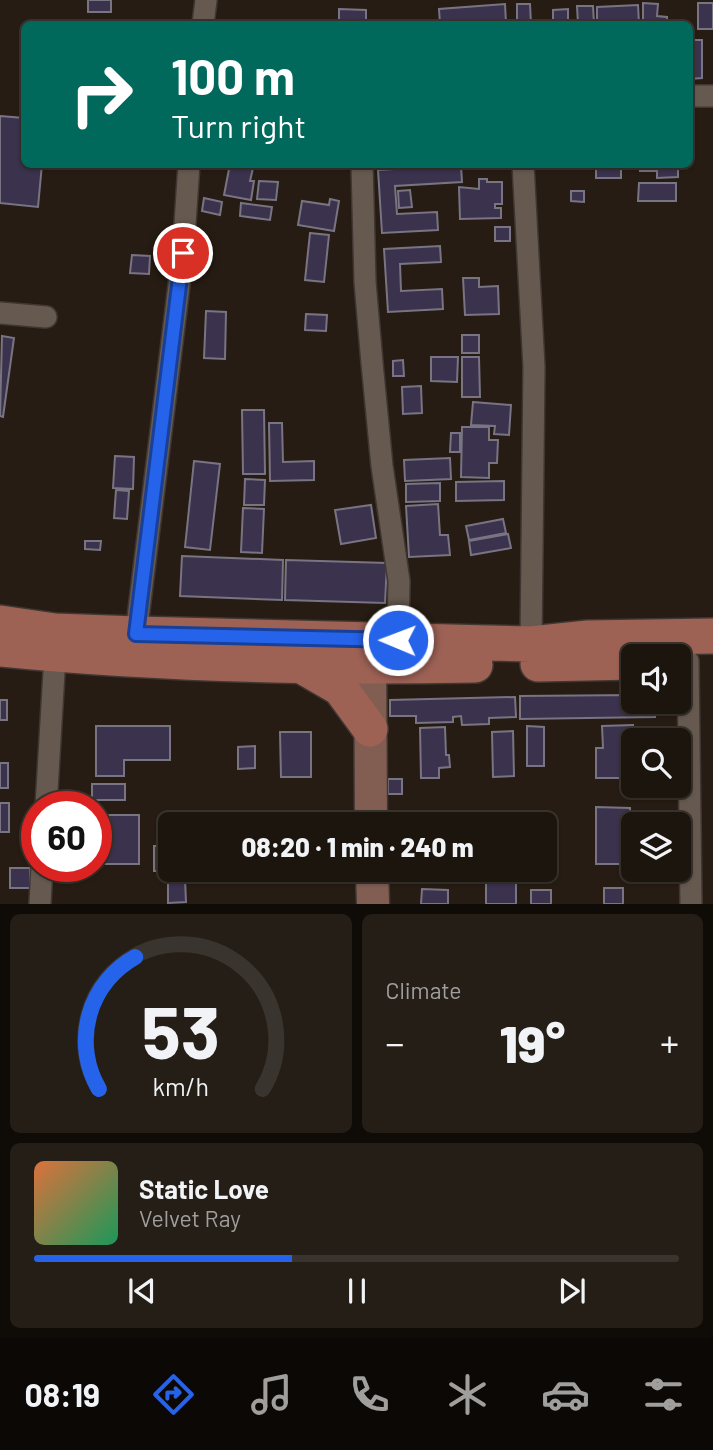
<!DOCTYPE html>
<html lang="en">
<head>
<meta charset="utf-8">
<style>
	:root { --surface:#1c150e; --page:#251e17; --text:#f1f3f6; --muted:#a09f9e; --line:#3a342e; --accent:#2563eb }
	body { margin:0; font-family:Barlow,sans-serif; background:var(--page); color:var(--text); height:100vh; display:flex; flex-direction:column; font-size:26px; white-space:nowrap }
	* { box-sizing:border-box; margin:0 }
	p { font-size:23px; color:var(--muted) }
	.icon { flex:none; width:38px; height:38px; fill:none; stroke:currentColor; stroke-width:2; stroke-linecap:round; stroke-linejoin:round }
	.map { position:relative; height:904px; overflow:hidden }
	.details { display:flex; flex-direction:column; gap:10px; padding:10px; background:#0f0c08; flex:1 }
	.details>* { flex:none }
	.banner { position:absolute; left:21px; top:21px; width:672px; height:147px; border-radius:10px; box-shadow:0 2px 5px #0004,0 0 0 2px var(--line); background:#00695c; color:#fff; overflow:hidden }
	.fabs { position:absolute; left:621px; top:644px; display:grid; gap:14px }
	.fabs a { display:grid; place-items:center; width:70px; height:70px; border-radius:10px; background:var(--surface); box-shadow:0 2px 5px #0004,0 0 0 2px var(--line); font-size:35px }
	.speed { position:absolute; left:21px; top:791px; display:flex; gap:14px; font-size:35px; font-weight:700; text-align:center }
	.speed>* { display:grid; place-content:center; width:91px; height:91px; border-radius:50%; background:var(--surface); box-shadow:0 2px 5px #0004,0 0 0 2px var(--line); line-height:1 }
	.speed .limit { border:10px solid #d22; background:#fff; color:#111 }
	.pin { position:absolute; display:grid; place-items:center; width:60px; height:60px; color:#fff; margin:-30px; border:4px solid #fff; border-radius:50%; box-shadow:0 2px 7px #0007 }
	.me { position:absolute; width:77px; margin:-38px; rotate:271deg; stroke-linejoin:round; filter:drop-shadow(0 0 5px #0008) }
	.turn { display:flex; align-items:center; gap:24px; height:147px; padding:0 35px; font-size:32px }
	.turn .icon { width:91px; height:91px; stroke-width:2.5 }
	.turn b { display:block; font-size:49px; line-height:60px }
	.big { font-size:52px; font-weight:800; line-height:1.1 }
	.details .card { flex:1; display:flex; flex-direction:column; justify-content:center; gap:10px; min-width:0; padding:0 24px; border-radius:10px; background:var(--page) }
	.details .dial { align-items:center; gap:0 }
	.dial svg { height:182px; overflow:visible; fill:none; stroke:var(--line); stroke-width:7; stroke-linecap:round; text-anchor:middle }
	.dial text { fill:var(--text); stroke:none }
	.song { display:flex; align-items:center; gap:21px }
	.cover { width:84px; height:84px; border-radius:10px; background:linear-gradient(135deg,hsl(20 70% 55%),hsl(150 70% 35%)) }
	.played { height:7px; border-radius:4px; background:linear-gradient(90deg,var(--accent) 40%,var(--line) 40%) }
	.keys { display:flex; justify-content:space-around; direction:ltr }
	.heat { display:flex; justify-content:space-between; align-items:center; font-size:38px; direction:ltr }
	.details .tiles { flex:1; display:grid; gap:10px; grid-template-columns:1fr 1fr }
	.card:last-child { grid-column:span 2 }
	.trip { position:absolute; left:158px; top:812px; width:399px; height:70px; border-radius:10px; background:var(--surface); box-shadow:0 2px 5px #0004,0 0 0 2px var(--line); font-weight:800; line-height:70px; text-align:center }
	.menu { display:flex; height:112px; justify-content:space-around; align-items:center; background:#0b0806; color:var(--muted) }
	.menu .icon { width:49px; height:49px }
	.menu .on { color:var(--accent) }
	.menu b { font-size:32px; color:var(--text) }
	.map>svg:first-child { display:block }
	.building { fill:#3b324e; stroke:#787482; stroke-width:2 }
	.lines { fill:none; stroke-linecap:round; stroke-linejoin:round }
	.street-casing { stroke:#403733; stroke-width:24 }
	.secondary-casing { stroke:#403733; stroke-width:35 }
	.primary-casing { stroke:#403733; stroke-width:38 }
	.street { stroke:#665a50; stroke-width:21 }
	.secondary { stroke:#825e52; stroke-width:32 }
	.primary { stroke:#9e6255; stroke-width:35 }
	.route-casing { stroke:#184099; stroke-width:18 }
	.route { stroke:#2563eb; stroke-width:12 }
</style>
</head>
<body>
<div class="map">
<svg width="713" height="904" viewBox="0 0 713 904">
	<rect width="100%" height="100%" fill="#261c13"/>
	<path class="building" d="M 88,0 L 111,0 L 111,12 L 88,12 Z
		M 643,3 L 658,4 L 657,16 L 667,17 L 667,24 L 643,24 Z
		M 698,3 L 713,3 L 713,29 L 698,29 Z
		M 505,4 L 506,23 L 440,24 L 439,9 Z
		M 517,4 L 530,4 L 531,24 L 517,24 Z
		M 638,5 L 639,24 L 597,24 L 597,7 Z
		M 577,6 L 593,6 L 594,24 L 578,24 Z
		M 339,9 L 366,10 L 366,24 L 339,24 Z
		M 568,9 L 568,24 L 553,24 L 553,10 Z
		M 690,35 L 693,35 L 693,40 L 702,40 L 702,78 L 690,79 Z
		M 0,116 L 24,118 L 24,164 L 42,164 L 38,207 L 0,203 Z
		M 230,164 L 253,168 L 250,181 L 254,181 L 251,200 L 224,195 Z
		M 596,164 L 621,164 L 621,178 L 596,178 Z
		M 640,164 L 678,164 L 678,177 L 657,178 L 657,171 L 640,171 Z
		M 461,165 L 462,182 L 395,186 L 397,214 L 437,212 L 438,230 L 382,233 L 378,170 Z
		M 479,179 L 487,179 L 487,182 L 502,182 L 502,204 L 495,204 L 495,208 L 501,208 L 501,218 L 460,219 L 459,187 L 479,189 Z
		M 259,181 L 278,182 L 276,200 L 257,199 Z
		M 639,183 L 676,183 L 676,201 L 638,201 Z
		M 410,190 L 412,207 L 399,208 L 398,191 Z
		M 571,191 L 584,191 L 584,202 L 571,201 Z
		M 204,198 L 222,202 L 220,215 L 202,211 Z
		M 330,199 L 339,201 L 334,231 L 298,225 L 302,201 L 329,205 Z
		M 241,203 L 272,207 L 270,220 L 240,216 Z
		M 495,227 L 510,227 L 510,241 L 495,241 Z
		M 310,233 L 329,235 L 324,282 L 305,280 Z
		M 440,246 L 441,262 L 400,264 L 401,291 L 442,289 L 443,309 L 388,312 L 384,249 Z
		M 132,255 L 150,256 L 149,274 L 130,273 Z
		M 463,278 L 479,278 L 479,287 L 498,286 L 499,314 L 465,315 Z
		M 206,311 L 226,312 L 225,359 L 204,358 Z
		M 306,314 L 327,315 L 326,331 L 305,330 Z
		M 462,335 L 479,335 L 479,353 L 462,353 Z
		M 2,336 L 14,338 L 3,417 L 0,416 Z
		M 431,357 L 458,357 L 457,382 L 431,381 Z
		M 462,357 L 479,357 L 480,397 L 462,397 Z
		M 403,360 L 404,376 L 393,376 L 393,361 Z
		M 421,386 L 422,413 L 403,414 L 402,387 Z
		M 473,402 L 511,405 L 509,435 L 494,434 L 495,426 L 471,425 Z
		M 242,410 L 264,410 L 265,474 L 243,474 Z
		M 269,423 L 282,423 L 283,462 L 314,461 L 314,480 L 270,481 Z
		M 462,427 L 489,427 L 489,440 L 498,440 L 497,463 L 489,463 L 489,478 L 461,477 Z
		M 451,433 L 460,433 L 460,452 L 450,452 Z
		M 115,456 L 134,457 L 133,489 L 113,488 Z
		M 450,458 L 451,479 L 405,481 L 404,460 Z
		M 194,461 L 220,464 L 210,550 L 185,547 Z
		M 245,479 L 265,480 L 264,505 L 244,505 Z
		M 504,481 L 504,500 L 456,501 L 456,482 Z
		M 440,483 L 440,501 L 406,502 L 406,484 Z
		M 116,490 L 129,491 L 127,519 L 114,518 Z
		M 438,504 L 440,535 L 448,535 L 450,555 L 409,557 L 406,506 Z
		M 371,505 L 376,538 L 341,544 L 335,510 Z
		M 243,508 L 264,509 L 262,553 L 241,552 Z
		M 503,519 L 506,533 L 469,540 L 466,526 Z
		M 508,534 L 511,548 L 471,555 L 469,541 Z
		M 85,541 L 101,541 L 100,550 L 85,549 Z
		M 182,556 L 283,560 L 282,600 L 180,596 Z
		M 286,560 L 387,563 L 385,603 L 285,600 Z
		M 634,695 L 634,702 L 655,702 L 655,717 L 520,719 L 520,696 Z
		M 515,697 L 516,717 L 489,718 L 489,724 L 462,725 L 461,716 L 453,717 L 453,722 L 416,723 L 416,716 L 390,716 L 390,700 Z
		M 0,700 L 7,700 L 7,720 L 0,720 Z
		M 633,725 L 634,778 L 596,778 L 596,748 L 603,748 L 602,726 Z
		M 96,726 L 170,726 L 170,760 L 124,760 L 124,776 L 96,776 Z
		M 527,726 L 544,727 L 544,766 L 527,766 Z
		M 445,727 L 446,755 L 449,755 L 450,767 L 439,768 L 439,778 L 421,778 L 420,728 Z
		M 513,731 L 514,776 L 493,777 L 492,732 Z
		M 280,732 L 311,732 L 311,777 L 281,777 Z
		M 255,746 L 255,768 L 238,769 L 238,747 Z
		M 0,763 L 8,763 L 8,788 L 0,788 Z
		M 388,779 L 402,779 L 402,794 L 388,794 Z
		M 92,784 L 125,784 L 125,800 L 92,800 Z
		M 0,803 L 9,803 L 9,832 L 0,832 Z
		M 596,807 L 630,808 L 630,864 L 596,864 Z
		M 420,812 L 447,812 L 447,824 L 420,824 Z
		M 527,812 L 545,812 L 545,851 L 544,824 L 527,824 Z
		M 498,814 L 516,814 L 516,824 L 498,824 Z
		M 103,815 L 139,815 L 139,864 L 103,864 Z
		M 154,846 L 170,846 L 170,870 L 194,871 L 154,871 Z
		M 10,868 L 30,868 L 30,888 L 10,888 Z
		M 317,870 L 335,870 L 335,877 L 317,877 Z
		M 168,879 L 185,879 L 186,902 L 168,903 Z
		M 486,881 L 516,881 L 516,904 L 486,904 Z
		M 604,888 L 623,888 L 623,904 L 604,904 Z
		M 422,889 L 448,890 L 448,904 L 421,904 Z
		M 531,890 L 551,890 L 551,904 L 531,904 Z"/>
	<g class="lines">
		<defs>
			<path id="street" d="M 203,24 L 206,0
				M 690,96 L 713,96
				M 362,164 L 365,282 L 372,363 L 382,466 L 399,581 L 398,640
				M 523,164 L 534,367 L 531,644
				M 0,313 L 46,317
				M 136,634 L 183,253 L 189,164
				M 688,661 L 691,904
				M 46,807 L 55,655
				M 40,904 L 42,866"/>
			<path id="secondary" d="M 370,640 L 371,824
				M 372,870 L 373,904"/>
			<path id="primary" d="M 0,623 L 55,631 L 136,634 L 531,644 L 588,638 L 713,636
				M 0,649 C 158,665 317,668 475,665
				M 538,664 L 634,662
				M 302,666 L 340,688 L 370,729"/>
		</defs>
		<use href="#street" class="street-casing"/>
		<use href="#secondary" class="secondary-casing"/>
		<use href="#primary" class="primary-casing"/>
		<use href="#street" class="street"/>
		<use href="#secondary" class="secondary"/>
		<use href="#primary" class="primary"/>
	</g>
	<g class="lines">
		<defs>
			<path id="route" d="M 183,253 L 136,634 L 398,640"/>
		</defs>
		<use href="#route" class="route-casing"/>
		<use href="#route" class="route"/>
	</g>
</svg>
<div class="fabs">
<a><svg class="icon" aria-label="sound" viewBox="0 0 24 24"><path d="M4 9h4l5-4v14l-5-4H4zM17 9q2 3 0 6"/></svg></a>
<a><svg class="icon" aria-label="search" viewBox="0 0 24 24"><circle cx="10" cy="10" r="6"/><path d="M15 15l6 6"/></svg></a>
<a><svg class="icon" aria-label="layers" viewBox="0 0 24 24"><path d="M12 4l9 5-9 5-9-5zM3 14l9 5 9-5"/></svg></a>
</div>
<div class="speed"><div class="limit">60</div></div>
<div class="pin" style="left:183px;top:253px;background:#d93025"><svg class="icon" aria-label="arrive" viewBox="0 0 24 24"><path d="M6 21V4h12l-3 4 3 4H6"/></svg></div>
<svg class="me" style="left:398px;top:640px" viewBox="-20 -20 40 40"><circle r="17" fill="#2563eb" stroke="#fff" stroke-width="3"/><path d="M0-11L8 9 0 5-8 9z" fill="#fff"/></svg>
<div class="trip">08:20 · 1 min · 240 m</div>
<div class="banner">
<div class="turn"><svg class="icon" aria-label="right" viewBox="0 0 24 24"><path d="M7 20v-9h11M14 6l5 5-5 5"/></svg><div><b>100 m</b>Turn right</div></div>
</div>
</div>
<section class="details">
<div class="tiles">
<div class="card dial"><svg viewBox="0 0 100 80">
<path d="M14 69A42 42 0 1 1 86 69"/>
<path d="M14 69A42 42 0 0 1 30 11" stroke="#2563eb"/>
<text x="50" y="56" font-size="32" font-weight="700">53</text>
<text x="50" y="72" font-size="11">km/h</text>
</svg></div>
<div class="card"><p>Climate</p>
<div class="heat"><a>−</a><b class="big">19°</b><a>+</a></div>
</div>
<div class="card">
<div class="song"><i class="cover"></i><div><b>Static Love</b><p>Velvet Ray</p></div></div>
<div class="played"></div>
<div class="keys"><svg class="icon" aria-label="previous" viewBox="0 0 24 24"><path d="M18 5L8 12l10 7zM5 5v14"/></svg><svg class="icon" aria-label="pause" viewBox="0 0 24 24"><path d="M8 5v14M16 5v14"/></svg><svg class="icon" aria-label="next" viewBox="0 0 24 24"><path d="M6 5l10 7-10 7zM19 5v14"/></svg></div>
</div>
</div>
</section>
<nav class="menu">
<b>08:19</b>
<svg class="icon on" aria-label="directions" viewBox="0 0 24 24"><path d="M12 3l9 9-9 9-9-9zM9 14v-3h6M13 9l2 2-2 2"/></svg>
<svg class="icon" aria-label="music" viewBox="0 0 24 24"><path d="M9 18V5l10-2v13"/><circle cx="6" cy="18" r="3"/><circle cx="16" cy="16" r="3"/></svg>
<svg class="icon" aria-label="phone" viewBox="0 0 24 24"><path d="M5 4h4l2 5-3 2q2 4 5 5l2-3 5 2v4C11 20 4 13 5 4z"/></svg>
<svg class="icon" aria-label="climate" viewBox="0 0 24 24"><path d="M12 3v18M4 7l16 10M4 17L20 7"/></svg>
<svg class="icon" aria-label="car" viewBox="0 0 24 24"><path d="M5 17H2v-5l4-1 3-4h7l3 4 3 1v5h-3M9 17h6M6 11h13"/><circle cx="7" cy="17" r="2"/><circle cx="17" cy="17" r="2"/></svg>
<svg class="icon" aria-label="filters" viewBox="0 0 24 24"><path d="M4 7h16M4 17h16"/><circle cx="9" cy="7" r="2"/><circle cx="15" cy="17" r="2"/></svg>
</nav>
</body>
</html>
